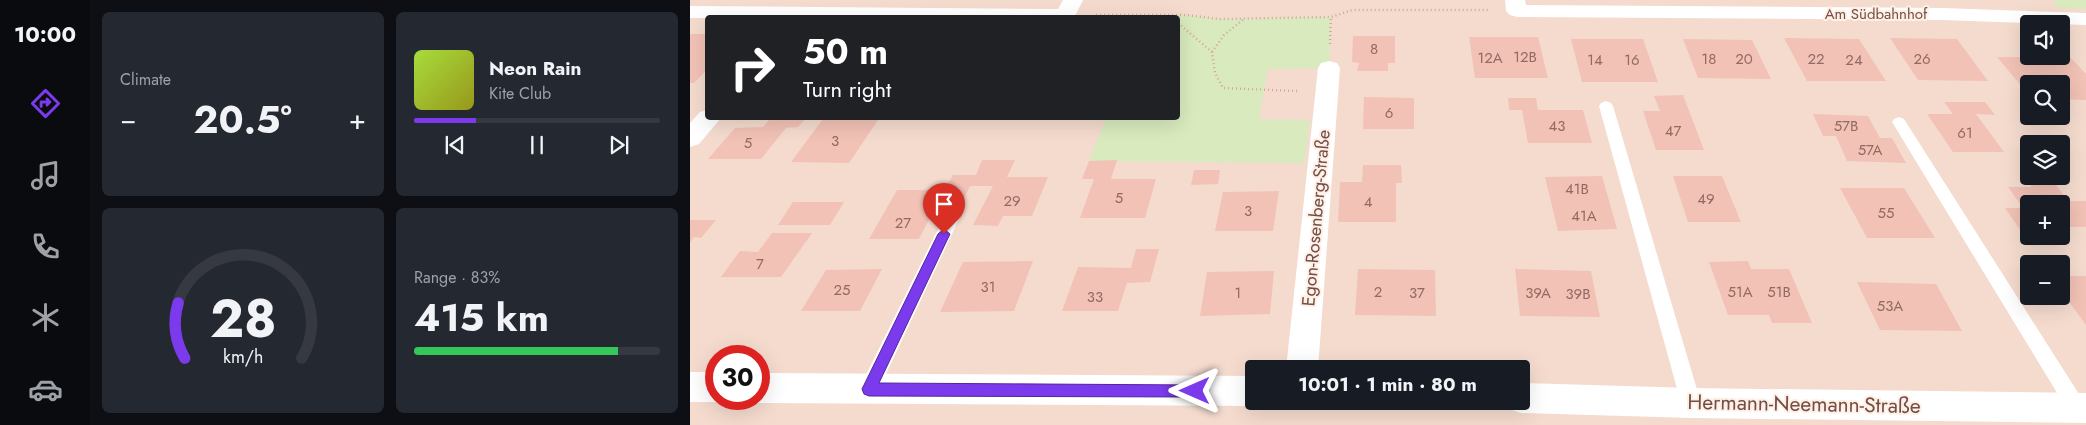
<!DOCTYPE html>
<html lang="en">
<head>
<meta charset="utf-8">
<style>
	:root { --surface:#171b24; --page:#242831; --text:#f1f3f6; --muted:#9ea1a6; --line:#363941; --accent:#7c3aed }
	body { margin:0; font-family:Jost,sans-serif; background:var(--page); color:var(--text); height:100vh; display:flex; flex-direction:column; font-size:19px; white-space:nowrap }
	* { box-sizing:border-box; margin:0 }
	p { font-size:16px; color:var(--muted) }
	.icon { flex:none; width:28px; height:28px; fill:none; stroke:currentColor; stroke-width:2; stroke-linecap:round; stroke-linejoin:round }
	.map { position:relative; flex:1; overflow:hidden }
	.side { display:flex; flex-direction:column; gap:12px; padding:12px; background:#0d0f14; width:600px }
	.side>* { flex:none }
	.hud { position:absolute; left:15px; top:15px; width:475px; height:105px; border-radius:5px; box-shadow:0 5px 20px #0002; background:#202124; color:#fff; overflow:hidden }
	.controls { position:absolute; left:1330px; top:15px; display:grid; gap:10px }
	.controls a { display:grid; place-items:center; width:50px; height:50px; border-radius:5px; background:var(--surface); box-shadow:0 5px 20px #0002; font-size:25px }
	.speed { position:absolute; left:15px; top:345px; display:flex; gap:10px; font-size:25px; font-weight:700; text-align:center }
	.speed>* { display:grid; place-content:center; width:65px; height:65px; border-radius:50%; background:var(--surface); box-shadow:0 5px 20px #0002; line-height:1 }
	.speed .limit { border:8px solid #d22; background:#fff; color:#111 }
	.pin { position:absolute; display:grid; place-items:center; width:42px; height:42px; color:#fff; margin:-51px -21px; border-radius:50% 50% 50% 0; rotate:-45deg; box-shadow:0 0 5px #0007 }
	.pin .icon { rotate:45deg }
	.me { position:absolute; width:55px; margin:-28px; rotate:270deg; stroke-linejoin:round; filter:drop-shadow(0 0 4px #0008) }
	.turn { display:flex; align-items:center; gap:18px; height:105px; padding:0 15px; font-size:22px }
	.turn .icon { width:65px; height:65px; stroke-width:2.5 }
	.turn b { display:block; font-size:35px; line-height:42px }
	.big { font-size:38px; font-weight:700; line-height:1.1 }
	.side .widget { flex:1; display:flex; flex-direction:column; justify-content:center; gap:8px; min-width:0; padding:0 18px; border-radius:8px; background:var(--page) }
	.side .dial { align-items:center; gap:0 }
	.dial svg { height:130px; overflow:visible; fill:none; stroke:var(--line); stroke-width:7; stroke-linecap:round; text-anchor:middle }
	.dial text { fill:var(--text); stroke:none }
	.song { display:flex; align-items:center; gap:15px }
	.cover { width:60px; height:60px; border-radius:8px; background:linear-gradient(135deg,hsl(80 70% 55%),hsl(60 70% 35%)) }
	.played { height:5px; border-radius:2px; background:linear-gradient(90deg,var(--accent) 25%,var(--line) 25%) }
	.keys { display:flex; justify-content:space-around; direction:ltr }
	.heat { display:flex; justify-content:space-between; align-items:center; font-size:28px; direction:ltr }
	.charge { height:8px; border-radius:4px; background:linear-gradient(90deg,#34c759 83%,var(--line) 0) }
	.side .tiles { flex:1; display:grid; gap:12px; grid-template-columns:repeat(2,1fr) }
	.trip { position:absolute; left:555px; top:360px; width:285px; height:50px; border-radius:5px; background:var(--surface); box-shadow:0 5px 20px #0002; font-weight:700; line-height:50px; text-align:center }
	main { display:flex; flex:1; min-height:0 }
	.tab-bar { display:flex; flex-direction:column; width:90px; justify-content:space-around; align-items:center; background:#090b0e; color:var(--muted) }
	.tab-bar .icon { width:35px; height:35px }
	.tab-bar .active { color:var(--accent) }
	.tab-bar b { font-size:22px; color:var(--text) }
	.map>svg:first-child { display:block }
	.residential { fill:#f4dbce; fill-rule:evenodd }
	.green { fill:#d9eabe }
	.building { fill:#f2c2b6 }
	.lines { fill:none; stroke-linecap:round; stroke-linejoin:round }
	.path { stroke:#d6a59a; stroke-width:2.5; stroke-dasharray:1 3; stroke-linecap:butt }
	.service { fill:#fff; fill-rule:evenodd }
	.minor { fill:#fff; fill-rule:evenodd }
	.route { fill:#7c3aed; stroke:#51269a }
	.labels { text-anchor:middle; stroke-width:4; stroke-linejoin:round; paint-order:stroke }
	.far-street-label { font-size:15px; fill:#734d47; stroke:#fff0e6 }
	.number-label { font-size:15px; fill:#936a63 }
	.street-label { font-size:18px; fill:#734d47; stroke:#fff0e6 }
	.near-street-label { font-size:21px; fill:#734d47; stroke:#fff0e6 }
</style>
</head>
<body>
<main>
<nav class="tab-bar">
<b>10:00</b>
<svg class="icon active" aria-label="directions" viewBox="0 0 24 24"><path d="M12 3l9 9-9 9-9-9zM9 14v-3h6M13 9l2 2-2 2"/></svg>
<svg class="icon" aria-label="music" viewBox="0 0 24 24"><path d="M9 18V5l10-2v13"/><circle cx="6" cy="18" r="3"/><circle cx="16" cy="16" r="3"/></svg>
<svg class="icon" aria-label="phone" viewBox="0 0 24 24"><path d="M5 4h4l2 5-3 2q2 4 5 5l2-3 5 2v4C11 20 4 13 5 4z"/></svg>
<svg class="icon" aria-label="climate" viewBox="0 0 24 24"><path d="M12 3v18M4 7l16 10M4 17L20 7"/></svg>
<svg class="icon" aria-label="car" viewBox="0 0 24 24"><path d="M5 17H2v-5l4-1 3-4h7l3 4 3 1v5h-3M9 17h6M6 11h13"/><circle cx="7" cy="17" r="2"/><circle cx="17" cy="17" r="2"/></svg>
</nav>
<section class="side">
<div class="tiles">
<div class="widget"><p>Climate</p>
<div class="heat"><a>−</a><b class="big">20.5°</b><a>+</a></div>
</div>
<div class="widget">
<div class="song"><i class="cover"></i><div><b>Neon Rain</b><p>Kite Club</p></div></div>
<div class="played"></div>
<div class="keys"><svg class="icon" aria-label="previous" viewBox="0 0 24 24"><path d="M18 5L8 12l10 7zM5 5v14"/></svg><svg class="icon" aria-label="pause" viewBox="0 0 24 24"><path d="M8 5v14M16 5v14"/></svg><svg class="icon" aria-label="next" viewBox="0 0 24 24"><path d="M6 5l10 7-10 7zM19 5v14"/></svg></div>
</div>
<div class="widget dial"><svg viewBox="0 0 100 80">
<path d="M14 69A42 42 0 1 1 86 69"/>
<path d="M14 69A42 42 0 0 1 10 35" stroke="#7c3aed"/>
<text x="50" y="56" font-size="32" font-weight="700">28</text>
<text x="50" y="72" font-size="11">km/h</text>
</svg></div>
<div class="widget"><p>Range · 83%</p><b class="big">415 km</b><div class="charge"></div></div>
</div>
</section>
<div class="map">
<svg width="1396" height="425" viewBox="0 0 1396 425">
	<rect width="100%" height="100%" fill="#fcebdf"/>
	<path class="residential" d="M 0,0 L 1396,0 L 1396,425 L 0,425 ZM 18,18 L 488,18 L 488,118 L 18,118 ZM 1339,24 L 1371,24 L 1371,56 L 1339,56 ZM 1339,84 L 1371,84 L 1371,116 L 1339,116 ZM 1339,144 L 1371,144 L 1371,176 L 1339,176 ZM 1339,204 L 1371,204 L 1371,236 L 1339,236 ZM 1339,264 L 1371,264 L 1371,296 L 1339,296 ZM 26,356 L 69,356 L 69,399 L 26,399 ZM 564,369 L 831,369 L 831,401 L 564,401 Z"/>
	<path class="green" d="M 1363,0 L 1396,0 L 1396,9 L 1368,8 Z
		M 451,15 L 496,15 L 530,19 L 641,17 L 639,68 L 578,69 L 569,119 L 620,120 L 614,163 L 399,161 L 416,118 L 488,118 L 488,18 L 451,17 Z"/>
	<path class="building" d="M 0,34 L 18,34 L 18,69 L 4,83 L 0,83 Z
		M 663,36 L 705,36 L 705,63 L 698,63 L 698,71 L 667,71 L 669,63 L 662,62 Z
		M 779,37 L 848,37 L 858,78 L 785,78 Z
		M 1094,38 L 1169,39 L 1196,81 L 1117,81 Z
		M 1200,38 L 1267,39 L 1298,81 L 1228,80 Z
		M 881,39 L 953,39 L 968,82 L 892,82 Z
		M 993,39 L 1062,40 L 1081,79 L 1008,78 Z
		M 1307,57 L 1380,57 L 1396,74 L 1396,100 L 1371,99 L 1371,84 L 1339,84 L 1339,95 Z
		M 993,95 L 1014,150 L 966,150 L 953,111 L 970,111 L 964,96 Z
		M 674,97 L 724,98 L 724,129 L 673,129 Z
		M 818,98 L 846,98 L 848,110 L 893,110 L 902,143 L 838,143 L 832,110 L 819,110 Z
		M 1254,102 L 1295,102 L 1305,115 L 1286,114 L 1314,152 L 1263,152 L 1237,114 L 1263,114 Z
		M 1123,114 L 1178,116 L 1190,138 L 1202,138 L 1216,163 L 1157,161 L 1146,136 L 1133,136 Z
		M 81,118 L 116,118 L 108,127 L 96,128 L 71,159 L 18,159 L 45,128 L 73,127 Z
		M 162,118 L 202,118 L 201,119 L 188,120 L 159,163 L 101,162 L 133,119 L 161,120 Z
		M 292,160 L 325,160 L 317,177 L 358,177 L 342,216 L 313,216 L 308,226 L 283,225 L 303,186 L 280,186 L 270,207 L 245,208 L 229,239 L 179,239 L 207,190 L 254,190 L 263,175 L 286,175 Z
		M 427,160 L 421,179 L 466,179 L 455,218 L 390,218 L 404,179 L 392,179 L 399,161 Z
		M 673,165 L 711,165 L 712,183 L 706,183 L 706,222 L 648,222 L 650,182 L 672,182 Z
		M 504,170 L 530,170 L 528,184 L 501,185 Z
		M 912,176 L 927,229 L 868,231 L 855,177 Z
		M 983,176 L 1032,176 L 1051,222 L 998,222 Z
		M 1337,181 L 1363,181 L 1378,201 L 1396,201 L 1396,227 L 1372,227 L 1377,235 L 1371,235 L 1371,204 L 1339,204 L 1339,234 L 1333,234 L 1315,208 L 1333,208 L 1318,187 L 1342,187 Z
		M 1150,188 L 1214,188 L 1245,238 L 1177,238 Z
		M 589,191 L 583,231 L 525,231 L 533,192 Z
		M 103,202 L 154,202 L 140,225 L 88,225 Z
		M 0,220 L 26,220 L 11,238 L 4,237 L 0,243 Z
		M 82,233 L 122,233 L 91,277 L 31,277 L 50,251 L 68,252 Z
		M 446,249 L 469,249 L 460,282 L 437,283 L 428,311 L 372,311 L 388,267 L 441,268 Z
		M 343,261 L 324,311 L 250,312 L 273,262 Z
		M 1058,261 L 1061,269 L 1099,269 L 1122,323 L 1082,323 L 1079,315 L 1038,315 L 1019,262 Z
		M 192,269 L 170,311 L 111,311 L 136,270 Z
		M 668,269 L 745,270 L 746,316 L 665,315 Z
		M 825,269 L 901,271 L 910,317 L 830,316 Z
		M 584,271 L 580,314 L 510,316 L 517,272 Z
		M 1371,276 L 1396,276 L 1396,325 L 1371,291 Z
		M 1167,282 L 1246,284 L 1272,331 L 1190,330 Z"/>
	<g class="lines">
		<path class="path" d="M 406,15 L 496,15 L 530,19 L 641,17 L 662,10 L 799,10
			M 488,23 L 522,52 L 525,73 L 533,88 L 607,91
			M 640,44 L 641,17
			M 522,52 L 534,35 L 554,19"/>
		<path class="service" d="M 916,101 L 921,103 L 923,106 L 1011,403 L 1008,409 L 1001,412 L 994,409 L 991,403 L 909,106 L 911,103 Z
			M 1209,117 L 1214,119 L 1394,402 L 1396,406 L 1394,414 L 1387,417 L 1380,414 L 1202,122 L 1204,119 Z
			M 262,211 L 268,213 L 270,217 L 186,395 L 179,398 L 172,395 L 169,389 L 172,383 L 254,217 L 256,213 Z"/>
		<path class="minor" d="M 373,0 L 393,0 L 384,18 L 0,18 L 0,6 L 368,9 Z
			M 815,0 L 835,0 L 836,5 L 1252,8 L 1396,13 L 1396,25 L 1252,20 L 827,17 L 820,15 L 816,11 Z
			M 639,61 L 647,63 L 650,68 L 628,369 L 596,369 L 628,68 L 631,63 Z
			M 18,110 L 18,118 L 31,118 L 9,144 L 0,147 L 0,123 L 10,112 Z
			M 0,372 L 26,372 L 26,399 L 34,399 L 26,402 L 0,402 Z
			M 69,373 L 564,376 L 564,401 L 576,401 L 564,406 L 69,403 L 58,399 L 69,399 Z
			M 831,383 L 1001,388 L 1396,393 L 1396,423 L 1001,418 L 831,413 L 819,409 L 816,401 L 831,401 Z"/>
	</g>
	<path class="route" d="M 254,229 L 260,234 L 189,383 L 505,385 L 510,386 L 512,391 L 510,395 L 505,397 L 179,396 L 174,394 L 172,389 L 174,385 L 248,234 Z"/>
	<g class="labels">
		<g class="far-street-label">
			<text x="1186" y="19">Am Südbahnhof</text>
		</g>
		<g class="number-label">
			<text x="684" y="54">8</text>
			<text x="835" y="62">12B</text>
			<text x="800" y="63">12A</text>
			<text x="1019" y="64">18</text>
			<text x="1054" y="64">20</text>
			<text x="1126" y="64">22</text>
			<text x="1232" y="64">26</text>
			<text x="905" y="65">14</text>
			<text x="942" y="65">16</text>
			<text x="1164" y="65">24</text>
			<text x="699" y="118">6</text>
			<text x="867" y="131">43</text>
			<text x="1156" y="131">57B</text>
			<text x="983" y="136">47</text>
			<text x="1275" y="138">61</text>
			<text x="145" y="146">3</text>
			<text x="58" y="148">5</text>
			<text x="1180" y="155">57A</text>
			<text x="887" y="194">41B</text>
			<text x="429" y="203">5</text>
			<text x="1016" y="204">49</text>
			<text x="322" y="206">29</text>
			<text x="678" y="207">4</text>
			<text x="558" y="216">3</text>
			<text x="1196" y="218">55</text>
			<text x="894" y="221">41A</text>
			<text x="213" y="228">27</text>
			<text x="70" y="269">7</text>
			<text x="298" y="292">31</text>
			<text x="152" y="295">25</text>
			<text x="688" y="297">2</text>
			<text x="1050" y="297">51A</text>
			<text x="1089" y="297">51B</text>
			<text x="548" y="298">1</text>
			<text x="727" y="298">37</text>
			<text x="848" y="298">39A</text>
			<text x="888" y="299">39B</text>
			<text x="405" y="302">33</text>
			<text x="1200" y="311">53A</text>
		</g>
		<g class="street-label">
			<text transform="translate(626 218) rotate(-85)" y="6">Egon-Rosenberg-Straße</text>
		</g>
		<g class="near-street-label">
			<text transform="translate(1114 404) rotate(1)" y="7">Hermann-Neemann-Straße</text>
		</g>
	</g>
</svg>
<div class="controls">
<a><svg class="icon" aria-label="sound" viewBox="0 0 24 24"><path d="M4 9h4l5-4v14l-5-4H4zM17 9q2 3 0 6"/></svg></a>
<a><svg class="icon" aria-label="search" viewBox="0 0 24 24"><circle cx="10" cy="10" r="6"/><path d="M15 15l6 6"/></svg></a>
<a><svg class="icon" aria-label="layers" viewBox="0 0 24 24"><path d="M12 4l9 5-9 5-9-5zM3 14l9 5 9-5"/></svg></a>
<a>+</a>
<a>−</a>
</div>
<div class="speed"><div class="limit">30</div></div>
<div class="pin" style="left:254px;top:234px;background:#d93025"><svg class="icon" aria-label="arrive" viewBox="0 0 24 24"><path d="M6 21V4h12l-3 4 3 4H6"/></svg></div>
<svg class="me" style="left:505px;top:391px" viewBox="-20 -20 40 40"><path d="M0-17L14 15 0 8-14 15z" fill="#7c3aed" stroke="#fff" stroke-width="4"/></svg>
<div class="trip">10:01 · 1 min · 80 m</div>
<div class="hud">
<div class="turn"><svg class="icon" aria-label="right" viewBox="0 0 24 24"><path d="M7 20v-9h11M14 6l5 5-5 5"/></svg><div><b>50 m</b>Turn right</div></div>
</div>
</div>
</main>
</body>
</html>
